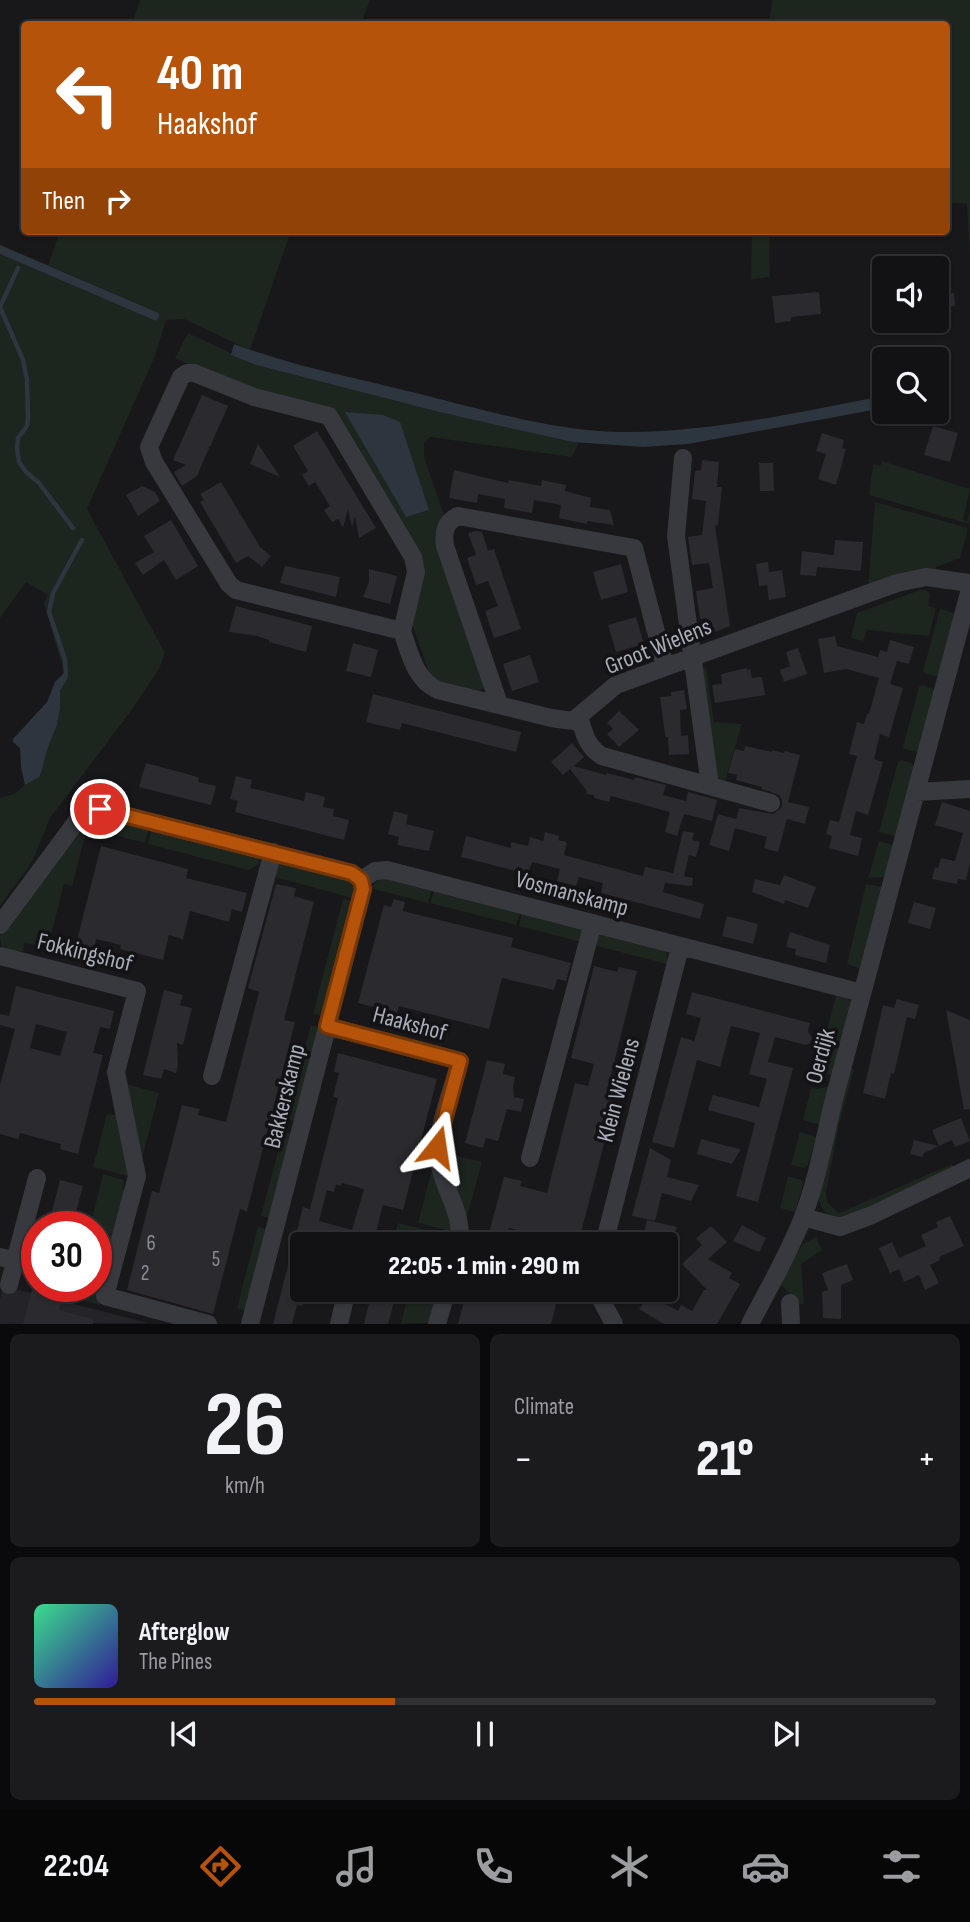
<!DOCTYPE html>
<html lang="en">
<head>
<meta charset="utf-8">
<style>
	:root { --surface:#121114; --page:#1b1a1d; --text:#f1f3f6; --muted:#9c9da0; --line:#313134; --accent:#b45309 }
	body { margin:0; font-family:"Sofia Sans Condensed",sans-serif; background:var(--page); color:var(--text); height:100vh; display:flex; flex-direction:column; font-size:26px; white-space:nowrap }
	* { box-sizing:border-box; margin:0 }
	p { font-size:23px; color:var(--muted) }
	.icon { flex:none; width:38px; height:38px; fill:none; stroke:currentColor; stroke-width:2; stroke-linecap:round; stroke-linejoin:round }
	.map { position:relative; height:1324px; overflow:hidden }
	.details { display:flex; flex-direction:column; gap:10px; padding:10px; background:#0a090b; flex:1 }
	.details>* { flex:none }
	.top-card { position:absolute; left:21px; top:21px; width:929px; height:214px; border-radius:7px; box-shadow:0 2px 5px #0004,0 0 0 2px var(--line); background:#b45309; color:#fff; overflow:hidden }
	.controls { position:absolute; left:872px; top:256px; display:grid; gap:14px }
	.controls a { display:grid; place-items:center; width:77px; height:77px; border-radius:7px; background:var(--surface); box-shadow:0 2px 5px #0004,0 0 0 2px var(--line); font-size:35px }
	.speed { position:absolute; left:21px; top:1211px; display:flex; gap:14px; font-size:35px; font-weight:700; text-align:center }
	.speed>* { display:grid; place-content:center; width:91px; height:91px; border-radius:50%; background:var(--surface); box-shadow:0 2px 5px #0004,0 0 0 2px var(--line); line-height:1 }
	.speed .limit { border:10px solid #d22; background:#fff; color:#111 }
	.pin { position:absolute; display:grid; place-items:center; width:60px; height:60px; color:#fff; margin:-30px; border:4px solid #fff; border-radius:50%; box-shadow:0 2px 7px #0007 }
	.me { position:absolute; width:77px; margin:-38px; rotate:15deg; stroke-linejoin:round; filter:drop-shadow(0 0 5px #0008) }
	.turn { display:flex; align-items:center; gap:24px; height:147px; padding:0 21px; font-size:32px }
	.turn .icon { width:91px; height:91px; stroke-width:2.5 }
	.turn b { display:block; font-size:49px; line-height:60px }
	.then { display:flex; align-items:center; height:66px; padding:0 21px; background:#0003; gap:14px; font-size:26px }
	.big { font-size:52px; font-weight:800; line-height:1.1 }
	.details .widget { flex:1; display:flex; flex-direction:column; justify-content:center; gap:10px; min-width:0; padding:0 24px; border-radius:10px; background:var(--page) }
	.details .dial { align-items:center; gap:0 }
	.dial b { font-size:91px; line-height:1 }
	.song { display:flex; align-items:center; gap:21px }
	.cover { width:84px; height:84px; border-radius:10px; background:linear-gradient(135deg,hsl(150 70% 55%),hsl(250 70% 35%)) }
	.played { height:7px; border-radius:4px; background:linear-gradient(90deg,var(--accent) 40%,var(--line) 40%) }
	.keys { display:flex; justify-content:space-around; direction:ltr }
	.heat { display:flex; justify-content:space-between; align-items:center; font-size:38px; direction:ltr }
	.details .tiles { flex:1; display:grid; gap:10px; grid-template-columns:1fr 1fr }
	.widget:last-child { grid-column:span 2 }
	.trip { position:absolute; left:290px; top:1232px; width:388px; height:70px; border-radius:7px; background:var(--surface); box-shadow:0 2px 5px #0004,0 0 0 2px var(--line); font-weight:800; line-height:70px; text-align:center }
	.dock { display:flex; height:112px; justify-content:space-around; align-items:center; background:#070708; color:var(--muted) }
	.dock .icon { width:49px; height:49px }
	.dock .on { color:var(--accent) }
	.dock b { font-size:32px; color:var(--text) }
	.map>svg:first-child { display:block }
	.built { fill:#242327 }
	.green { fill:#1d251f }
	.water { fill:#2d353e }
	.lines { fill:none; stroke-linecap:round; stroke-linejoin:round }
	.stream { stroke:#2d353e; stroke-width:4.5 }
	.building { fill:#2b2a2e; fill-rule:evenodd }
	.minor { stroke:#38393e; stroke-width:18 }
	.route-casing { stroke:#753606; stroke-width:18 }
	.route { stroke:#b45309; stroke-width:12 }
	.labels { text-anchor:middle; stroke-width:7; stroke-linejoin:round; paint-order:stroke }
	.number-label { font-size:21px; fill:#8a8c96 }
	.street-label { font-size:24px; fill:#aaaeb9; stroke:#131215 }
</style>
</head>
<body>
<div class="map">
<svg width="970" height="1324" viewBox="0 0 970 1324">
	<rect width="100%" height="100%" fill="#18171a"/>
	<path class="built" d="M 3,1286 L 148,1323 L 0,1324 L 0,1299 Z"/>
	<path class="green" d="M 140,0 L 370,0 L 361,24 L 132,24 Z
		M 772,0 L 970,0 L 970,256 L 967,203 L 947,203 L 947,24 L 769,24 Z
		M 60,231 L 291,231 L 250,350 L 184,319 L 166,320 L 155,356 L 87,509 L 165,653 L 160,667 L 131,711 L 50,818 L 32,862 L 0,906 L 0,798 L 14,794 L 42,770 L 47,750 L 57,725 L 60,709 L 60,692 L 68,678 L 63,669 L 44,603 L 48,595 L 26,582 L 0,618 L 0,254 L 156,321 L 159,313 L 48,265 Z
		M 752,231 L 769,231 L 770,277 L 751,279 Z
		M 188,333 L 256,365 L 439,412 L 579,442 L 572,457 L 430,437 L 424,443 L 424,457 L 444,515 L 437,524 L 435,535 L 484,686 L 483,689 L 479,691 L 436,680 L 430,675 L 411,621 L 423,570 L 422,557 L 333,412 L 245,389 L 175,358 Z
		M 882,461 L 970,489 L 963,520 L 967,521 L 970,510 L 969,524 L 869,495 L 873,464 L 880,466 Z
		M 875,502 L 968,528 L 960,558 L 936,567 L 935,572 L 868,589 Z
		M 920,590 L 926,590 L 930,594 L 928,606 L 936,608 L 929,636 L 867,630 L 863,641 L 851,638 L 857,613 Z
		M 940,609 L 957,614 L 938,676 L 925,674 L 923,671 Z
		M 706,667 L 714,722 L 742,724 L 725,781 L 775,796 L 718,783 L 701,669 Z
		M 922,685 L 932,688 L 936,692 L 918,752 L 904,749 L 903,747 L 919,687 Z
		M 901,760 L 911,763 L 916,767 L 897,837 L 879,832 L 898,762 Z
		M 93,816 L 149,828 L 145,843 L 87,828 L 72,886 L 64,884 L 48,947 L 25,943 L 20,957 C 6,952 0,951 0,935 L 86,820 Z
		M 152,829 L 260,856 L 259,864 L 248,870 L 148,844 Z
		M 879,841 L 894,845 L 884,877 L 868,878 Z
		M 280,861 L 347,879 L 353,887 L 353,898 L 275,877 Z
		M 382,877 L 432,887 L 428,903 L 370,888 Z
		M 866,884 L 884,887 L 861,969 L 847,964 Z
		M 435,888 L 521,910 L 516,925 L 430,903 Z
		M 343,899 L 352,901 L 322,1016 L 313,1014 Z
		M 523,910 L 583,926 L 581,942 L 519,926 Z
		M 598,930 L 665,950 L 667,954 L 667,964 L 593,945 Z
		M 837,992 L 848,997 L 851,1004 L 834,1076 L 816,1071 Z
		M 311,1025 L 319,1027 L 295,1121 L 286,1119 Z
		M 849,1068 L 854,1069 L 839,1124 L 826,1193 L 827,1202 L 839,1213 L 952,1164 L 955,1170 L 846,1218 C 830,1218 822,1214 818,1197 Z
		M 126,1084 L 159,1093 L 140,1166 Z
		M 831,1086 L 820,1125 L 803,1120 L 811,1088 L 817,1089 Z
		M 107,1114 L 117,1115 L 132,1177 L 93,1167 Z
		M 283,1132 L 291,1134 L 269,1218 L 261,1216 Z
		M 800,1132 L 814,1136 L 816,1138 L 808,1165 L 804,1168 L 791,1165 Z
		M 449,1154 L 482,1162 L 466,1220 L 445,1163 Z
		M 434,1162 L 457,1233 L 418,1223 Z
		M 103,1174 L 124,1180 L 123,1190 L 128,1192 L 99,1305 L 72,1298 L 75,1286 L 85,1286 L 83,1293 L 92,1295 L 94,1286 L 96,1286 L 96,1257 L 98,1257 L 106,1230 L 99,1228 L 96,1237 L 96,1227 L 90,1227 Z
		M 788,1176 L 801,1180 L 803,1185 L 795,1212 L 780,1208 Z
		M 398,1223 L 451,1236 L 449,1244 L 413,1244 L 415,1237 L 408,1236 L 405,1244 L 392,1244 Z
		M 258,1227 L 267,1229 L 246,1311 L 237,1308 Z
		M 816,1237 L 822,1250 L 801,1264 L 804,1304 L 795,1305 L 789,1293 L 780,1284 L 803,1244 Z
		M 409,1290 L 442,1290 L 434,1323 L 401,1324 Z"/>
	<path class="water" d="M 0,245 L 159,313 L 159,317 L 156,321 L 0,254 Z
		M 234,344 C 295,367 360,379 424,395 C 489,411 554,431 621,432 C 710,433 797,412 884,396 L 884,408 L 688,444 L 643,447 L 573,442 L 439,412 L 256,365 L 231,355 Z
		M 345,412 L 383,415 L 400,422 L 429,510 L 406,517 Z
		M 65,672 L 68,678 L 60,691 L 60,709 L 57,725 L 47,750 L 42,770 L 39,777 L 25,785 L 21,767 L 20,748 L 13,742 L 13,739 L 47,702 L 55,682 Z"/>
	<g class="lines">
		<path class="stream" d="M 18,268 L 0,307 L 23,360 L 27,380 L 28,418 L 27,426 L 18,438 L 17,448 L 19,462 L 26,472 L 39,483 L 73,528
			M 66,675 L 65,660 L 49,612 L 53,593 L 82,540"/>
	</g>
	<path class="building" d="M 936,260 L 945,260 L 948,294 L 954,293 L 955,306 L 936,308 Z
		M 819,292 L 821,314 L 791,317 L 791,321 L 775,323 L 772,296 Z
		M 202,395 L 228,406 L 210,447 L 208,446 L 209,448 L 197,476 L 182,486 L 174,472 L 186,465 L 173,460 Z
		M 933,426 L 958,433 L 950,462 L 924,455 Z
		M 317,431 L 376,528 L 359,538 L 355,516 L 352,527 L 348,509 L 343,528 L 338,519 L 332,522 L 324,510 L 330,506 L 315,482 L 309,486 L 302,475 L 308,471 L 293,446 Z
		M 822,433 L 844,440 L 842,448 L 846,449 L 836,485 L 818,479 L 826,454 L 816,451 Z
		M 258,444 L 280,477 L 250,464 Z
		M 702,460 L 719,462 L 717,487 L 722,487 L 718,525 L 715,526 L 730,626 L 709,634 L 707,618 L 700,619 L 696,591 L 713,588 L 709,563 L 692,565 L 688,537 L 702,535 L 706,501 L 692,499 L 695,471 L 701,470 Z
		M 759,463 L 773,463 L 774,491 L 760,491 Z
		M 454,470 L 508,483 L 509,480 L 541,486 L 542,480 L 566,485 L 565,491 L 591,498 L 590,507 L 610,510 L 614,525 L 587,521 L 587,524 L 559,518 L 561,505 L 534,500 L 532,513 L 504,508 L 505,499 L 478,494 L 477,503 L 449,498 Z
		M 221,482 L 260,547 L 271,556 L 262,567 L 248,556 L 236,563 L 200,502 L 204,500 L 200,494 Z
		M 142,486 L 155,492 L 160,501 L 138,516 L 126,495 Z
		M 171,520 L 198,566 L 176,580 L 164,560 L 143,575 L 135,563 L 154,552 L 144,536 Z
		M 475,531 L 482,532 L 488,551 L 494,549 L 521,629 L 494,638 L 485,611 L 498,606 L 488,581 L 476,585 L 467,558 L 476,555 L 468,533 Z
		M 835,540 L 863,542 L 861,571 L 817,567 L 816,576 L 800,575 L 802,551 L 834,555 Z
		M 768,562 L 769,572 L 782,570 L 786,597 L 769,600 L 767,585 L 759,586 L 756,564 Z
		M 621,564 L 628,592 L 601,600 L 593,572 Z
		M 285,566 L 340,577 L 336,597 L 280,583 Z
		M 369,569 L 397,576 L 390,604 L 363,597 L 369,582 Z
		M 236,606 L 312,626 L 306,652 L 269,642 L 269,640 L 257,636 L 229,632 Z
		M 636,617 L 644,644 L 616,652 L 608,625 Z
		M 835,636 L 837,646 L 878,657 L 880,650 L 887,652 L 890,640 L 914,647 L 909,664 L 897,661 L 890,684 L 903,688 L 889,737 L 880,734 L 874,759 L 883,762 L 868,815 L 856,811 L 850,835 L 862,838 L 858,856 L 829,848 L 832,836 L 826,834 L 830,820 L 839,822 L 857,756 L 849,754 L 857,722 L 864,724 L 867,714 L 869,714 L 879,678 L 846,669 L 824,673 L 818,639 Z
		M 353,643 L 378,650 L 371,677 L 346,671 Z
		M 798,648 L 807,674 L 784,682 L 780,670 L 790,666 L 786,652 Z
		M 530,655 L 539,682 L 512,691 L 503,664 Z
		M 747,668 L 747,670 L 750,669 L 752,678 L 762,677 L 765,695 L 715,703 L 712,685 L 722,684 L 721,674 Z
		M 684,690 L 687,709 L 680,710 L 681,736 L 688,735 L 689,754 L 669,755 L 668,737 L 666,737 L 665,734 L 660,697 L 671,696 L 671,692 Z
		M 373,694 L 521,732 L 516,752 L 402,723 L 400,730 L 366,722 Z
		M 619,711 L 639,730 L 619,747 L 607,734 L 613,729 L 607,723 Z
		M 572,743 L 584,757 L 574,766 L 606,775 L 607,773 L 634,780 L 635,777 L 666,785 L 663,795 L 686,801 L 688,792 L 717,800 L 712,821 L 684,814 L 677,836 L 665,832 L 670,812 L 611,796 L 609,802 L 594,798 L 594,795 L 586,794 L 587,791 L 570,769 L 563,775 L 551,762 Z
		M 745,746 L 772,752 L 772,750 L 784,753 L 785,751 L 800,755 L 788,802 L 809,807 L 805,824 L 787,819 L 778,852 L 764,848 L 767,837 L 735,828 L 729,851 L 709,845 L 718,814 L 736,819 L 739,808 L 773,814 L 782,807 L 782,800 L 779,795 L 762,789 L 762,787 L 736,780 L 737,775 L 728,773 L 735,749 L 744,751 Z
		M 146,763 L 191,775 L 199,778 L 198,782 L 216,786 L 211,805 L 139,787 Z
		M 236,776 L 252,780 L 250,788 L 272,793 L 304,801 L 306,792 L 325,797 L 323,807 L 334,809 L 333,816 L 349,820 L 344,840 L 235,812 L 238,801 L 230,799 Z
		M 942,802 L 970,811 L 970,863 L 966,880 L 958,879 L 957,884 L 932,879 L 935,867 L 938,868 L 941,858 L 955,861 L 963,833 L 935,825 Z
		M 394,811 L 408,815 L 406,824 L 434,831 L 429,851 L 397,845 L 399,837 L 388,834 Z
		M 683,831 L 694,833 L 692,840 L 700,842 L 696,857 L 689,855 L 684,876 L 693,878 L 692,886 L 665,883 L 663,892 L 704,904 L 700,919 L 601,893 L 603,883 L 579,877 L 576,886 L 557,881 L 560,869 L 532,862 L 528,874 L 461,857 L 466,836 L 511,848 L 511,842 L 528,846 L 530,837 L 543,841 L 545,832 L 559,836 L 558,840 L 567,842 L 564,855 L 643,876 L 645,867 L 673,873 Z
		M 101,846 L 188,869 L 186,878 L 247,893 L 242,912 L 232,909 L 229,922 L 190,911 L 183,939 L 169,935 L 163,960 L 120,949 L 121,945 L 96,939 L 94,949 L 76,944 Z
		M 784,875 L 816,887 L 808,908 L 785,900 L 784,904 L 752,892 L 755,879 L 780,885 Z
		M 276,884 L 296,888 L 294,896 L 314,902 L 284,1020 L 295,1022 L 247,1211 L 240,1209 L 213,1314 L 127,1290 L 152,1191 L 159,1193 L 182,1105 L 200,1109 L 198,1115 L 226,1122 L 259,992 L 248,988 Z
		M 394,899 L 405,902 L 403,911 L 513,938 L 511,947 L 571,963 L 566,981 L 557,979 L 554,990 L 502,978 L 489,1029 L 399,1006 L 397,1013 L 358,1003 L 384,905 L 391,907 Z
		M 914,902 L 936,908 L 930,929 L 908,923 Z
		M 727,916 L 758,924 L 753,944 L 722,936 Z
		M 790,932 L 830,945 L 826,963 L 795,955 L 796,949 L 786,947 Z
		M 594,966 L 617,972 L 619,967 L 637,971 L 607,1091 L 617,1094 L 578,1244 L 534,1244 L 536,1235 L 509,1228 L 505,1244 L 486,1244 L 504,1177 L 522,1181 L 520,1186 L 547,1193 L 575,1083 L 588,1086 L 594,1064 L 571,1058 Z
		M 16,986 L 114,1011 L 110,1029 L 100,1027 L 93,1053 L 103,1055 L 78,1154 L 60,1149 L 61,1144 L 20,1133 L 18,1139 L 0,1134 L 0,1085 L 15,1029 L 0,1025 L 0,1014 L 9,1016 ZM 36,1024 L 67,1032 L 60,1056 L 30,1048 Z
		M 164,990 L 183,995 L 180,1005 L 192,1008 L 183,1045 L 177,1043 L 178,1064 L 176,1073 L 164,1069 L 161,1079 L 143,1075 Z
		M 692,992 L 810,1023 L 808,1031 L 812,1038 L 810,1043 L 806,1045 L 775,1037 L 768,1062 L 793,1068 L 758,1202 L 736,1196 L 755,1123 L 708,1110 L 713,1095 L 759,1107 L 767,1079 L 749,1074 L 760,1033 L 731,1026 L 720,1067 L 697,1060 L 674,1148 L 652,1142 L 681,1037 L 694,1041 L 701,1018 L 686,1014 Z
		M 897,999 L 919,1005 L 915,1019 L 907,1017 L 894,1074 L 891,1073 L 885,1099 L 863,1093 L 883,1005 L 894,1008 Z
		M 946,1010 L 970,1020 L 970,1109 L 964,1110 Z
		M 338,1053 L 437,1079 L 427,1117 L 403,1210 L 383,1205 L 373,1244 L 303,1244 L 303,1306 L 297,1305 L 292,1324 L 273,1324 L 303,1207 L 310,1209 L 338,1098 L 333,1097 L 339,1073 L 334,1072 ZM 342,1183 L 364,1189 L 352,1230 L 319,1221 L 327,1190 L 334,1192 L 336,1184 L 341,1186 Z
		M 487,1060 L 505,1064 L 503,1074 L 515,1077 L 513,1087 L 514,1097 L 524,1099 L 521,1112 L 507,1109 L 498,1141 L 486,1138 L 483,1148 L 465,1143 Z
		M 961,1118 L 970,1141 L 955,1147 L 952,1140 L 939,1146 L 932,1130 Z
		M 701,1139 L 731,1147 L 741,1149 L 732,1164 L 697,1154 Z
		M 914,1140 L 939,1146 L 924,1153 L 922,1157 L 910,1154 Z
		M 650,1148 L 671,1160 L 667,1177 L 699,1185 L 691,1201 L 662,1193 L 655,1221 L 632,1216 Z
		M 60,1180 L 83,1186 L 72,1227 L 48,1227 Z
		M 950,1216 L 964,1246 L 939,1257 L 940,1260 L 930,1265 L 939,1283 L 925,1290 L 919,1275 L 904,1282 L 899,1269 L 890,1273 L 879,1248 L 892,1242 L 899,1258 L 926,1246 L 921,1235 L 938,1227 L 936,1222 Z
		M 647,1220 L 677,1227 L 672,1240 L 659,1236 L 657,1244 L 641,1244 Z
		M 742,1225 L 766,1238 L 759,1252 L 733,1241 Z
		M 711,1226 L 727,1242 L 708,1259 L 732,1273 L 729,1278 L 740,1284 L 717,1324 L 664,1324 L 639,1309 L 649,1295 L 678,1311 L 681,1305 L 692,1311 L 704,1290 L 707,1290 L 682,1264 L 702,1245 L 696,1238 Z
		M 847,1264 L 853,1280 L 841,1285 L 841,1319 L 823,1318 L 822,1292 L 828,1290 L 822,1273 Z
		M 33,1286 L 57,1286 L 54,1298 L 61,1300 L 59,1310 L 93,1319 L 93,1324 L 23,1324 Z
		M 372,1290 L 397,1290 L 388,1324 L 364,1324 Z
		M 467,1290 L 495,1290 L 518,1296 L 539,1293 L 540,1290 L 560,1290 L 551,1324 L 458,1324 Z"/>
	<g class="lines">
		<path class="minor" d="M 187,373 L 194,373 L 254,397 L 329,416 L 413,557 L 416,572 L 402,631 L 236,590 L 229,584 L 154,462 L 149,447 L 181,377 Z
			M 683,458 L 676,536 L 710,786
			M 402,631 C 410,654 415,680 438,690 L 551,718 L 573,721 L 616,685 L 897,583 L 926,577 L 970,583
			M 499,704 L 445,546 C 443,532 445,522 458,516 L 634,548 L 665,666
			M 579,717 C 584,733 587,747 602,756 L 771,803
			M 916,792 L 970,789
			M 0,925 L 82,814 L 93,809 L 100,809 L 352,873 L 361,880 L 375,871 L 387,870 L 862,993
			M 0,956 L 137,991 L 116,1072 L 137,1176 L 105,1296 L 208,1324
			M 327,1026 L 460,1061 C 454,1084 435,1134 438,1156 C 441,1186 465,1214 459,1244
			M 212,1076 L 273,852
			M 530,1158 L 593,923
			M 803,1217 L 840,1227 L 872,1215 L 970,1168
			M 604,1244 L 680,947
			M 0,1257 L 15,1261 L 37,1178
			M 9,1285 L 15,1261
			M 596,1290 L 614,1324
			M 790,1303 L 791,1324
			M 250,1324 L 363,889 L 361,880
			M 339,1324 L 347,1290
			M 437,1324 L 447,1290
			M 750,1324 C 768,1289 789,1254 803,1217 C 817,1180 824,1141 833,1103 L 970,589"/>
	</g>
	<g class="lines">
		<defs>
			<path id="route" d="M 100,809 L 352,873 L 361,880 L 363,889 L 327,1026 L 460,1061 L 437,1147"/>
		</defs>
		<use href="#route" class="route-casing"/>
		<use href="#route" class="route"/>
	</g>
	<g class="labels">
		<g class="number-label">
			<text x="151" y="1250">6</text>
			<text x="216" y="1266">5</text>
			<text x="145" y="1280">2</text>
		</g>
		<g class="street-label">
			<text transform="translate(658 646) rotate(-22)" y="8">Groot Wielens</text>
			<text transform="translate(572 893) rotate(15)" y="8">Vosmanskamp</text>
			<text transform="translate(85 952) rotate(14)" y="8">Fokkingshof</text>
			<text transform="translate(410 1023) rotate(15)" y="8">Haakshof</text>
			<text transform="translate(820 1056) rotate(-75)" y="8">Oerdijk</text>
			<text transform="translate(618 1090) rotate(-75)" y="8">Klein Wielens</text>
			<text transform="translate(284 1096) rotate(-76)" y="8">Bakkerskamp</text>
		</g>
	</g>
</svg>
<div class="controls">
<a><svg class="icon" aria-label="sound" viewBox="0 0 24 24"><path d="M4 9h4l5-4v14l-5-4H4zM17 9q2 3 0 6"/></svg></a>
<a><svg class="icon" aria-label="search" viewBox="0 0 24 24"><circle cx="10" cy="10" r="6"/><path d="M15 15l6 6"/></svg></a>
</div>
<div class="speed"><div class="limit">30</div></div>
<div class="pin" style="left:100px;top:809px;background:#d93025"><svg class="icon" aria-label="arrive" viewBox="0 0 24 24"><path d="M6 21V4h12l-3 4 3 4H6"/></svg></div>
<svg class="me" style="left:437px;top:1147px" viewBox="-20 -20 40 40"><path d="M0-17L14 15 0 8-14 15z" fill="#b45309" stroke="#fff" stroke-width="4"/></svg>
<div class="trip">22:05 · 1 min · 290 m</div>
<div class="top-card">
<div class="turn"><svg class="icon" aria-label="left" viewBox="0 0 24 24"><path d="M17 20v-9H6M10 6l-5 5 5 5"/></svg><div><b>40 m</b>Haakshof</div></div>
<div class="then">Then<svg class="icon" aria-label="right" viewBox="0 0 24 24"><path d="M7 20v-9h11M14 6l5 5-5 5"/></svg></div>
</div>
</div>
<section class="details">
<div class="tiles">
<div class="widget dial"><b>26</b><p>km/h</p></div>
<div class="widget"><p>Climate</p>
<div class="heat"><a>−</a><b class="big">21°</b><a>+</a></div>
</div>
<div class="widget">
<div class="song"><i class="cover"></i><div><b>Afterglow</b><p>The Pines</p></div></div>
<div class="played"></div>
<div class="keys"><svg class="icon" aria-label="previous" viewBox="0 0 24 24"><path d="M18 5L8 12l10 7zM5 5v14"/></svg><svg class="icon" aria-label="pause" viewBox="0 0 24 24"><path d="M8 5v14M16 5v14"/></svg><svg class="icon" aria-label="next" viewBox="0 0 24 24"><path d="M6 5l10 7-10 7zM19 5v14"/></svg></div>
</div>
</div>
</section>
<nav class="dock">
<b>22:04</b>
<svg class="icon on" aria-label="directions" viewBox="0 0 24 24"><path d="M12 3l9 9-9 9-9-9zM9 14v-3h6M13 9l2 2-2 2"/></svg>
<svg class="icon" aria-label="music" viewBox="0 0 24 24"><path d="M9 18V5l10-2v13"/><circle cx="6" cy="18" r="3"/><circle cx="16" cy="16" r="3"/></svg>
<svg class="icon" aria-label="phone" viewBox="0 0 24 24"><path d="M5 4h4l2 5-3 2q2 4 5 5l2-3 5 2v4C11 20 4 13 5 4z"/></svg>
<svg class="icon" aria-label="climate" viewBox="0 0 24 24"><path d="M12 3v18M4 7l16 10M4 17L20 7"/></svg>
<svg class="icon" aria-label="car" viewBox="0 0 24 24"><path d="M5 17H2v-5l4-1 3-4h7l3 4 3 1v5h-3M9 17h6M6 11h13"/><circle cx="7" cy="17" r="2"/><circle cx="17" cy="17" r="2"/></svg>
<svg class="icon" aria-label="filters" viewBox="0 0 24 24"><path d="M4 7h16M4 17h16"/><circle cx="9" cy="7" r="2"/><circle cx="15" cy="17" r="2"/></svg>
</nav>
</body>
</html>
